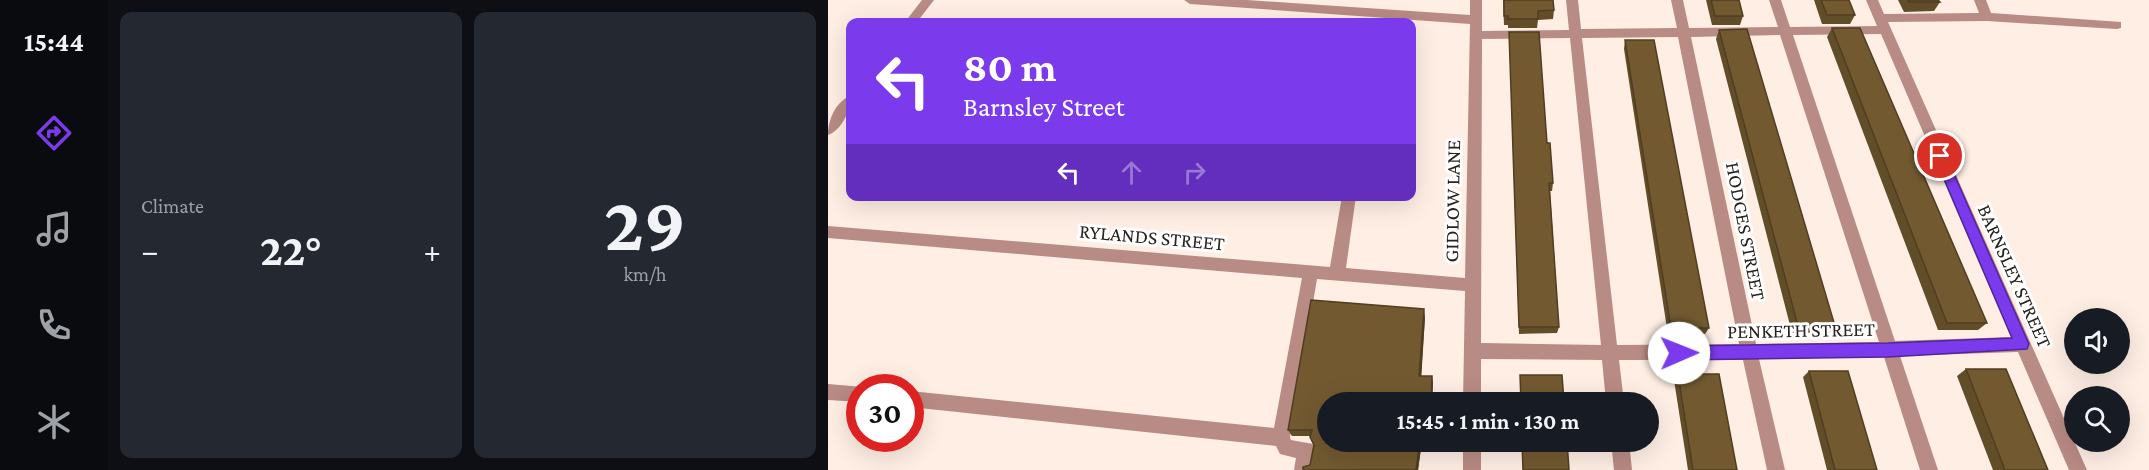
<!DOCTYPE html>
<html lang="en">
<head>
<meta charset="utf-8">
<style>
	:root { --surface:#171b24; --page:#242831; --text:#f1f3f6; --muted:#9ea1a6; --accent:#7c3aed }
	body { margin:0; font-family:"Crimson Pro",serif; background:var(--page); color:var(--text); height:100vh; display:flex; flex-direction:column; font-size:22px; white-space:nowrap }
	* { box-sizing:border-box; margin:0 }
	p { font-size:20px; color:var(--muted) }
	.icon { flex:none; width:33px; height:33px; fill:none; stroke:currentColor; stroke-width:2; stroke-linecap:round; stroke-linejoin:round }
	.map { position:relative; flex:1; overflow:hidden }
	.drawer { display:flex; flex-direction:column; gap:12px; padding:12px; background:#0d0f14; width:720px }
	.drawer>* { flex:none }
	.banner { position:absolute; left:18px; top:18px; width:570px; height:183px; border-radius:12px; box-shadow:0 6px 24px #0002; background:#7c3aed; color:#fff; overflow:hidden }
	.buttons { position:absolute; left:1236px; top:308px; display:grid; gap:12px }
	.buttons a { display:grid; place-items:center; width:66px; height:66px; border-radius:50%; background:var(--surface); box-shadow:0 6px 24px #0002; font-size:30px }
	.speed { position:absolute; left:18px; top:374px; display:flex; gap:12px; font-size:30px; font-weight:700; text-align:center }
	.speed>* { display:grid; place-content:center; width:78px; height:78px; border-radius:50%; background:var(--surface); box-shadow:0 6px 24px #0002; line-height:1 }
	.speed .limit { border:9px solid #d22; background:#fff; color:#111 }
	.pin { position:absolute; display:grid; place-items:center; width:51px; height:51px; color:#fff; margin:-26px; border:3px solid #fff; border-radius:50%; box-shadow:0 2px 6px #0007 }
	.me { position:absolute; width:66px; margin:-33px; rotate:89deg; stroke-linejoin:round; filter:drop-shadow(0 0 4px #0008) }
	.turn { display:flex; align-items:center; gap:21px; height:126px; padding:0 18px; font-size:27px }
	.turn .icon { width:78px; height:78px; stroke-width:2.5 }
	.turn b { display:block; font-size:42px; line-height:51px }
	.lanes { display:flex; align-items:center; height:57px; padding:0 18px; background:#0003; justify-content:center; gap:30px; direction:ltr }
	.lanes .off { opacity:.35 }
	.big { font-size:45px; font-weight:700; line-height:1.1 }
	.drawer .widget { flex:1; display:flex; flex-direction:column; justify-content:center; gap:9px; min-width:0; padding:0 21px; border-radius:12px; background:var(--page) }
	.drawer .dial { align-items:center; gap:0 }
	.dial b { font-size:78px; line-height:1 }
	.heat { display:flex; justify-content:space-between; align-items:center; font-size:33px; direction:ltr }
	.drawer .tiles { flex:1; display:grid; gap:12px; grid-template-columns:repeat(2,1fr) }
	.trip { position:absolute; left:489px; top:392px; width:342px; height:60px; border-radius:30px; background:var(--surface); box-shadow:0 6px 24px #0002; font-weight:700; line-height:60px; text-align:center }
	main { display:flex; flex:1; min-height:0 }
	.tab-bar { display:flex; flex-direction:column; width:108px; justify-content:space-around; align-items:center; background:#090b0e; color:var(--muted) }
	.tab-bar .icon { width:42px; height:42px }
	.tab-bar .on { color:var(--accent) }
	.tab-bar b { font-size:27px; color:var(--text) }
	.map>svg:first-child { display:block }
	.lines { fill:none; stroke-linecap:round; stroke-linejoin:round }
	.minor { fill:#b88b84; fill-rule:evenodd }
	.wall { fill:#624d29 }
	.shaded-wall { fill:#503e22 }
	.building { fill:#725930; stroke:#503e22; stroke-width:1.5 }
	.route { fill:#7c3aed; stroke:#51269a; stroke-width:1.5 }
	.labels { text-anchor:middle; stroke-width:6; stroke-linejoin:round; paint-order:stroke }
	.street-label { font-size:20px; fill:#29231f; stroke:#fff }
</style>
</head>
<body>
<main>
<nav class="tab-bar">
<b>15:44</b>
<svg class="icon on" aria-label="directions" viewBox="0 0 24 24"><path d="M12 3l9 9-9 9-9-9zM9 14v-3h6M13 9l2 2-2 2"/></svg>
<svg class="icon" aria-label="music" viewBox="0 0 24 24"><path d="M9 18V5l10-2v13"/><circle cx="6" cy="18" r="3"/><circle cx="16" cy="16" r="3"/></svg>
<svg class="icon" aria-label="phone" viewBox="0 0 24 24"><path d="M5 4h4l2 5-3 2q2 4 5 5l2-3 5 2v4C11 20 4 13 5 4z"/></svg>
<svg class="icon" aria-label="climate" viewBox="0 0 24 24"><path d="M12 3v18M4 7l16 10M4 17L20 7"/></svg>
</nav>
<section class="drawer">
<div class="tiles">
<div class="widget"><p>Climate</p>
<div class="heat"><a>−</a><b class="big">22°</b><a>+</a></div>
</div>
<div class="widget dial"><b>29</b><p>km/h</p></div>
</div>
</section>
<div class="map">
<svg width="1321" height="470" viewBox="0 0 1321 470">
	<rect width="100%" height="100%" fill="#feeee4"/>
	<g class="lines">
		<path class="minor" d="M 94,0 L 106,0 L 89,22 L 77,22 Z
			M 356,0 L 419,0 L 642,15 L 642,0 L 654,0 L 654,31 L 741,30 L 738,0 L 750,0 L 753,29 L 849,28 L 843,0 L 855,0 L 861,28 L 950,27 L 941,0 L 953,0 L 962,27 L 1049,26 L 1038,0 L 1050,0 L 1056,14 L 1151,13 L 1146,0 L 1158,0 L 1163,13 L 1293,22 L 1293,28 L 1289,29 L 1159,21 L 1060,22 L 1259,470 L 1241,470 L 1190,352 L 1072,356 L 1110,470 L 1092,470 L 1056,357 L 931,359 L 957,470 L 939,470 L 915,360 L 791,360 L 796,402 L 778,402 L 774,360 L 653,359 L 653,402 L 635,402 L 637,291 L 489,279 L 462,437 L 463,440 L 485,444 L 488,450 L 484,470 L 466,470 L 468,458 L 452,454 L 448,446 L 82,407 L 82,391 L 446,428 L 474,278 L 0,238 L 0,226 L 502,267 L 514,196 L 528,196 L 518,268 L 637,278 L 642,24 L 362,4 ZM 1053,34 L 1183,337 L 1067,341 L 965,35 ZM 952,35 L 1051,342 L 928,344 L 863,37 ZM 850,37 L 911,344 L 789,345 L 754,38 ZM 742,38 L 773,345 L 653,343 L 654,39 Z
			M 22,96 C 23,110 14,130 0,135 C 0,121 7,102 22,96 Z
			M 0,384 L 35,387 L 32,387 L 32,402 L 0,400 Z
			M 635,441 L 653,441 L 653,470 L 635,470 Z
			M 783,441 L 801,441 L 804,470 L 786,470 Z"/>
	</g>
	<path class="wall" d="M 675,0 L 725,0 L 726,10 L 725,19 L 710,20 L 709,28 L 680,28 L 680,25 L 676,25 Z
		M 878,0 L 911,0 L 915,16 L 912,25 L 884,25 Z
		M 986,0 L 1021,0 L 1027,15 L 1022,24 L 994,24 Z
		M 1070,0 L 1110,0 L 1112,2 L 1106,11 L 1076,12 Z
		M 1004,28 L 1159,323 L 1150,330 L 1110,330 L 999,37 Z
		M 891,30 L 1007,326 L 1001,333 L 964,333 L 888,39 Z
		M 681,32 L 719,143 L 725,183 L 724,191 L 722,191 L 731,327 L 729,333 L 691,334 Z
		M 797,40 L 881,328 L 877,334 L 840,335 L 796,49 Z
		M 597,317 L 593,376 L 605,382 L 604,402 L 500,402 L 500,441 L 594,441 L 590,470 L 482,465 L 486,445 L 482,436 L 464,436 L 460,430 Z
		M 1138,369 L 1220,470 L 1165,470 L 1129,376 Z
		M 981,371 L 1049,470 L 999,470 L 975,377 Z
		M 850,374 L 909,470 L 860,470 L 846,380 Z"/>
	<path class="shaded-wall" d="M 596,309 L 597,317 L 593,382 L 591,376 Z
		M 604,376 L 605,382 L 604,402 L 603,402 Z
		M 592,441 L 594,441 L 590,470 L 588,470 Z"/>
	<path class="building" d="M 676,0 L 725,0 L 726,10 L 710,11 L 710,19 L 680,19 L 680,16 L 676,16 Z
		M 883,0 L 911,0 L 915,16 L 887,16 Z
		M 993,0 L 1021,0 L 1027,15 L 999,15 Z
		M 1080,0 L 1110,0 L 1112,2 L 1081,2 Z
		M 1004,28 L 1032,28 L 1159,323 L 1119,323 Z
		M 919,29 L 1007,326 L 970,326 L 891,30 Z
		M 681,32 L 711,32 L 719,143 L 722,143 L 725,183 L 721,183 L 731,327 L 691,327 Z
		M 797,40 L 826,40 L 881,328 L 843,328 Z
		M 483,300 L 596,309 L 591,376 L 604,376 L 603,402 L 500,402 L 500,441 L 592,441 L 588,470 L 475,470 L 475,467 L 482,465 L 486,445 L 482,437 L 484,430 L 460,430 Z
		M 1138,369 L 1178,369 L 1220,470 L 1177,470 Z
		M 981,371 L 1020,371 L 1049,470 L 1007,470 Z
		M 850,374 L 891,374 L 909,470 L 865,470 Z
		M 692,375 L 734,375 L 736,402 L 693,402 Z
		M 694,441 L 739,441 L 741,470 L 695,470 Z"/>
	<path class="route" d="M 1112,151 L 1118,156 L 1201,344 L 1199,349 L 1060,357 L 851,360 L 846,358 L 844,353 L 846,348 L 851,346 L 1060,343 L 1184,338 L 1106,156 Z"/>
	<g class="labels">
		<g class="street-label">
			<text transform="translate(624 201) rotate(-89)" y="7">GIDLOW LANE</text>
			<text transform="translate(918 231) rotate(79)" y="7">HODGES STREET</text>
			<text transform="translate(324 237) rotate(5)" y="7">RYLANDS STREET</text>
			<text transform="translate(1187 276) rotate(66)" y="7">BARNSLEY STREET</text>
			<text transform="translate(973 330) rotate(-1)" y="7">PENKETH STREET</text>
		</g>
	</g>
</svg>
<div class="buttons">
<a><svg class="icon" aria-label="sound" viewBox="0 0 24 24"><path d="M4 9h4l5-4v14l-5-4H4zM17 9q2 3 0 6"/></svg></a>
<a><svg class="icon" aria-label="search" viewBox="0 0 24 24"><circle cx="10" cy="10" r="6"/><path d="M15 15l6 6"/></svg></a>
</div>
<div class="speed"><div class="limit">30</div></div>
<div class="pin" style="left:1112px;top:156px;background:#d93025"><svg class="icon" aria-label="arrive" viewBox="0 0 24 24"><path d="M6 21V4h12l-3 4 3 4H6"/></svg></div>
<svg class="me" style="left:851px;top:353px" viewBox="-20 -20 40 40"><circle r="19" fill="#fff"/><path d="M0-13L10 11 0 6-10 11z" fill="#7c3aed"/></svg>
<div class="trip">15:45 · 1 min · 130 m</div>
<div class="banner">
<div class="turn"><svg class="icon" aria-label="left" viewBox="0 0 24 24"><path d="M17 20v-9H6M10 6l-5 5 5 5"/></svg><div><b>80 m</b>Barnsley Street</div></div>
<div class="lanes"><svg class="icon" aria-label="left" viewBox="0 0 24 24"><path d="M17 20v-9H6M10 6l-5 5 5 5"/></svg><svg class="icon off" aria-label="ahead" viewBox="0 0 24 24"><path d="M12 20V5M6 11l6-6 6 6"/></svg><svg class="icon off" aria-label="right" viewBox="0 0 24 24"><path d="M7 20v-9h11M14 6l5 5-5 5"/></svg></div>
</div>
</div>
</main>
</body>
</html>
